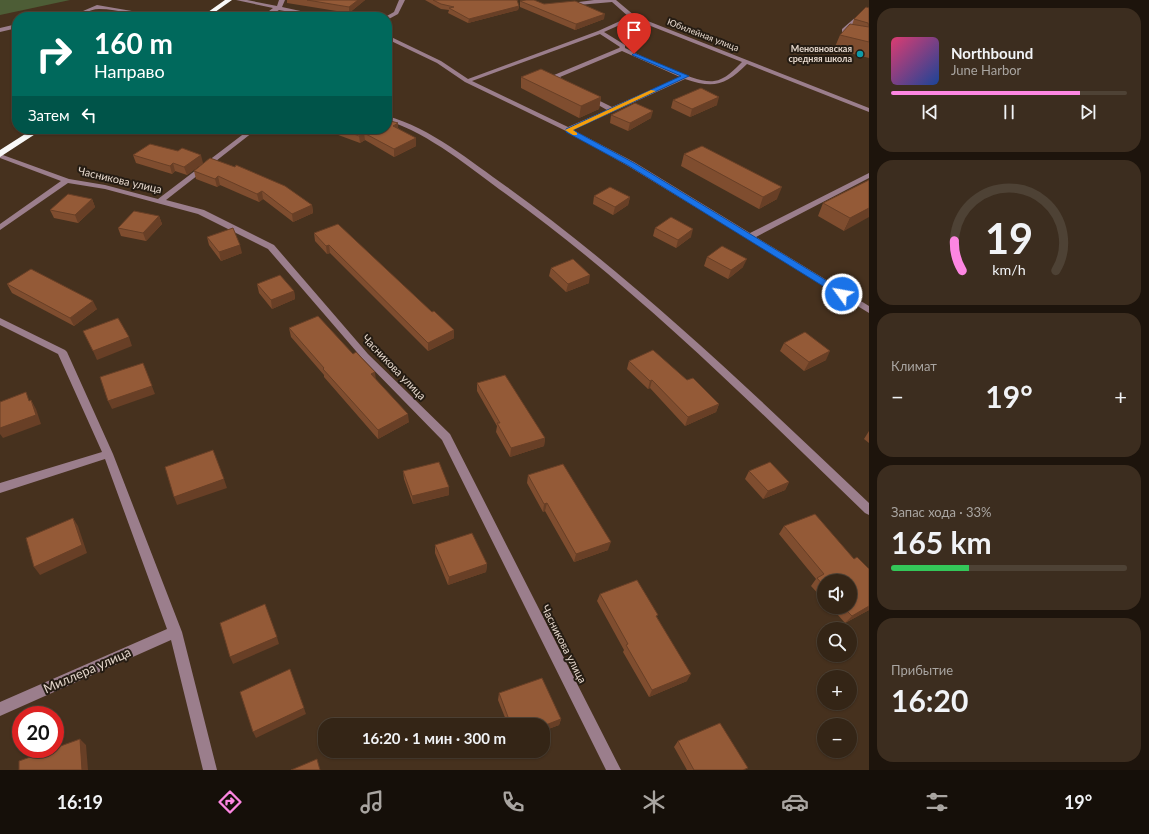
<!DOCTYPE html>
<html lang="ru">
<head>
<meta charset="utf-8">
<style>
	:root { --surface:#342516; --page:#3c2d1f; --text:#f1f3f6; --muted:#a9a5a1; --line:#4e4235; --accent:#fd86e2 }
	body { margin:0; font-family:Lato,sans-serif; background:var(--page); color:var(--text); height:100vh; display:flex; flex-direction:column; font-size:15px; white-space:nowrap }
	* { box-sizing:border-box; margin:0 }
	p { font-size:13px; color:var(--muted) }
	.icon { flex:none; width:22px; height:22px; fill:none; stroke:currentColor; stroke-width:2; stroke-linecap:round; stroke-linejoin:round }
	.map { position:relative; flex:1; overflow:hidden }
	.sheet { display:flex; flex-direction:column; gap:8px; padding:8px; background:#1d140c; width:280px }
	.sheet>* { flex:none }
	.guide { position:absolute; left:12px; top:12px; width:380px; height:122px; border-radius:16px; box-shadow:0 1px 3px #0004,0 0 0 1px var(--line); background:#00695c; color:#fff; overflow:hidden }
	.buttons { position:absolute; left:817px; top:574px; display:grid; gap:8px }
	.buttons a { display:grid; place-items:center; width:40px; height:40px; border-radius:50%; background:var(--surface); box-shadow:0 1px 3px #0004,0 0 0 1px var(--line); font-size:20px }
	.speed { position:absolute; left:12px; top:706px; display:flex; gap:8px; font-size:20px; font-weight:700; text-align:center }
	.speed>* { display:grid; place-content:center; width:52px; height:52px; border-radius:50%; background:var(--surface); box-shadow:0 1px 3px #0004,0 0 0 1px var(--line); line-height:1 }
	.speed .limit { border:6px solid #d22; background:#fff; color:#111 }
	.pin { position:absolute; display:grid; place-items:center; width:34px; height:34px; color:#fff; margin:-41px -17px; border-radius:50% 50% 50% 0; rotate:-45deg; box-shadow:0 0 4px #0007 }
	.pin .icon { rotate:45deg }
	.me { position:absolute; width:44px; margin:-22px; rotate:302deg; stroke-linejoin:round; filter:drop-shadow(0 0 3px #0008) }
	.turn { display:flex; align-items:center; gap:14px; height:84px; padding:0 16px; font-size:18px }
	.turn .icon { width:52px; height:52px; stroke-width:2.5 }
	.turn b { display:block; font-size:28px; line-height:34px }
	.then { display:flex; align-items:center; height:38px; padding:0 16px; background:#0003; gap:8px; font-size:15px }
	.big { font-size:30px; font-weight:700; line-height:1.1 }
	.sheet .widget { flex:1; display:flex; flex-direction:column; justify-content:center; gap:6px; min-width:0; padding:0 14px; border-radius:16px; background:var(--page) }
	.sheet .dial { align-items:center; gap:0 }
	.dial svg { height:104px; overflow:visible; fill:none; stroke:var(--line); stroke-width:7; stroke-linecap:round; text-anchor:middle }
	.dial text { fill:var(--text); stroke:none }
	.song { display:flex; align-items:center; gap:12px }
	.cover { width:48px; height:48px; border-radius:6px; background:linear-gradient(135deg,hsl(340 70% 55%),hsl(220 70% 35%)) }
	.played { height:4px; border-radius:2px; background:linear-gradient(90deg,var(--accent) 80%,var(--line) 80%) }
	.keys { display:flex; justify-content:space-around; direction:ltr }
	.heat { display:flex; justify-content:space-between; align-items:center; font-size:22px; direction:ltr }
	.charge { height:6px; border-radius:3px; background:linear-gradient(90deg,#34c759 33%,var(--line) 0) }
	.trip { position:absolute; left:318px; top:718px; width:232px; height:40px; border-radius:16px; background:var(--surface); box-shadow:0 1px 3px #0004,0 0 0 1px var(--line); font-weight:700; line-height:40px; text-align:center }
	.tabs { display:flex; height:64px; justify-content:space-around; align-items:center; background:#150f09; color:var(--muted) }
	.tabs .icon { width:28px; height:28px }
	.tabs .current { color:var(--accent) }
	.tabs b { font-size:18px; color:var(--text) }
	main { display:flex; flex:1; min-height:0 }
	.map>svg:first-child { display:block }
	.green { fill:#4d5d36 }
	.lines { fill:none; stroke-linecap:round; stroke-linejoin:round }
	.minor { fill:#9b7e8c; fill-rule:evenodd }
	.highway { fill:#f8f8f8; fill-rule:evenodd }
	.wall { fill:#7f4d2f }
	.shaded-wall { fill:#683f26 }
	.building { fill:#945a37; stroke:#683f26 }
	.route { fill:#1a73e8; stroke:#114b97 }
	.slow { fill:#f59e0b }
	.culture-dot { fill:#0f9aa8; stroke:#251c13; stroke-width:1.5 }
	.labels { text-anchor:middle; stroke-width:4; stroke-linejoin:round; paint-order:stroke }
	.far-street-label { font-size:9px; fill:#e4d6cb; stroke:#251c13 }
	.far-poi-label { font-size:9px; font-weight:bold; fill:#e4d6cb; stroke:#251c13; text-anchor:end }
	.street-label { font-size:11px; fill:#e4d6cb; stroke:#251c13 }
	.near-street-label { font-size:13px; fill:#e4d6cb; stroke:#251c13 }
</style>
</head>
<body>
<main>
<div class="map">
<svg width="869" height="770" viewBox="0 0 869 770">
	<rect width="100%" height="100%" fill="#46311e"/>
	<path class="green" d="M 0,0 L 70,0 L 0,15 Z"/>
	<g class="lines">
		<path class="minor" d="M 236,0 L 247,0 L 277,6 L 279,0 L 285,0 L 282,7 L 328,17 L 317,17 L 279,10 L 268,17 L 261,17 L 273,8 Z
			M 399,0 L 405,0 L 398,14 L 387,20 L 387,17 L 385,17 L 394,12 Z
			M 594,0 L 616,0 L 635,16 L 869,108 L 869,112 L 747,64 C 726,85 714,89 685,79 L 573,130 L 634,162 L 750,233 L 869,173 L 869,178 L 756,237 L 869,306 L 869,313 L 628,166 L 566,131 L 465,82 L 437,63 L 387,39 L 387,35 L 389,36 L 441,61 L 468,79 L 598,31 L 629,17 L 612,2 L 567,6 L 564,4 ZM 633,19 L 742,62 C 735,69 725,80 714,81 C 696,84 644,57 625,48 L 625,45 L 604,32 ZM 600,34 L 620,47 L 619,48 L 554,75 L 553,76 C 556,82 562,86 568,85 L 568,83 L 560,77 L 622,51 L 680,77 L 612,107 L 590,96 L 586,96 L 586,98 L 607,110 L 568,127 L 472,81 Z
			M 97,5 L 155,15 L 158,17 C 138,17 119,9 99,9 C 89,9 80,17 69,17 Z
			M 869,15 L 869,19 L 860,19 L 847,30 L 847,34 L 854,36 L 854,38 L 842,36 L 842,29 L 857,16 Z
			M 17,24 L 17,28 L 0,32 L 0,28 Z
			M 387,116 C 431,128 470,161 507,187 C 637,281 753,393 869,503 L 869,515 L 865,513 C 750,402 636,288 506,194 C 469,167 431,135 387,120 Z
			M 250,129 L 257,129 L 166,200 L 204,210 L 274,245 L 368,354 L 450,434 L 621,770 L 606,770 L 442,440 L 362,358 L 268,249 L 198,214 L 105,189 L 68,183 L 0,230 L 0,224 L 61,181 L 0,158 L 0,154 L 69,179 L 105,185 L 158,199 Z
			M 0,318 L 65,350 L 67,352 L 113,454 L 182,632 L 217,770 L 203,770 L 171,640 L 0,716 L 0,702 L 167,629 L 105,459 L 0,493 L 0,483 L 102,452 L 58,354 L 0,325 Z"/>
		<path class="highway" d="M 225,0 L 232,0 L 208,17 L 201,17 Z
			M 33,129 L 43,129 L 0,157 L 0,150 Z"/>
	</g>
	<path class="wall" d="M 287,0 L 365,0 L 349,13 L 287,3 Z
		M 425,0 L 517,0 L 519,6 L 518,10 L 468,23 L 448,13 L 449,10 L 441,9 Z
		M 520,1 L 544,4 L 604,19 L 575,30 L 520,7 Z
		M 869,8 L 869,58 L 834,49 L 840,35 L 852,25 L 854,19 Z
		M 521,77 L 601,97 L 599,109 L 579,118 L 521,88 Z
		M 673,100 L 717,105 L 690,117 L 671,108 Z
		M 611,115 L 651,118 L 628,131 L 610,123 Z
		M 398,123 L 398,128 L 416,146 L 394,157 L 365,140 L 360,143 L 322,129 L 387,129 Z
		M 684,154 L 777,199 L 759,209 L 681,166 Z
		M 133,155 L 203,163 L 187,175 L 175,171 L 172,174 L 136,163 Z
		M 210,158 L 312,205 L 313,213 L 293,222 L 263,199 L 259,202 L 220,185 L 217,187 L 196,179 L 194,171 Z
		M 869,180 L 844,231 L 818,216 L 823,203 Z
		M 594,196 L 630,197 L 628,205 L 613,215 L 593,204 Z
		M 92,199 L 95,207 L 78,223 L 54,218 L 50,210 Z
		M 159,216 L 162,224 L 146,241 L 121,236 L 118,228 Z
		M 655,228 L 691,237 L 676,248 L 653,236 Z
		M 314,233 L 454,338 L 428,351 L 330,253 L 327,254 L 315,241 Z
		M 207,237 L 242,253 L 221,261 L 209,245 Z
		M 707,257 L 743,267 L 728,279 L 704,266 Z
		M 551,268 L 589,283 L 566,292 L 549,276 Z
		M 7,284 L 97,309 L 74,326 L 12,293 Z
		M 257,284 L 294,291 L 295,299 L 272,309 L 259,293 Z
		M 289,328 L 376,380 L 409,422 L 378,439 L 324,377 L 324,375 L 291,337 Z
		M 784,343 L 826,360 L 804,371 L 780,351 Z
		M 629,361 L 687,380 L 719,404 L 716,412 L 685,426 L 650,388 L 648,389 L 627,369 Z
		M 477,383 L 545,438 L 544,446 L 510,457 L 496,432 L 497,426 L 477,391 Z
		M 869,431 L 869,443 L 864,439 Z
		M 403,471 L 449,487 L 449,495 L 413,504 L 404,479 Z
		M 749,471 L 789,482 L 785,490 L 763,499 L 745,479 Z
		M 528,475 L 608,550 L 574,562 L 545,511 L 543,512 L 527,483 Z
		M 784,526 L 854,559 L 869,569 L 869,610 L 845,623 L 831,607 L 850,607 L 824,581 L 824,600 L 811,586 L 816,579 L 779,534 Z
		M 435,545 L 487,564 L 486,572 L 448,585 L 435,553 Z
		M 600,594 L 657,617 L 687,681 L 649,697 L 623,652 L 624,650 L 597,601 Z
		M 499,693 L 561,719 L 559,725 L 543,731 L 543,725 L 508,725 L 498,700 Z
		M 678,741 L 746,770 L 687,770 L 674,747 Z"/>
	<path class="shaded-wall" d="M 358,0 L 365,0 L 349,13 L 349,7 Z
		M 519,6 L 518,10 L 468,23 L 469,19 Z
		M 605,14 L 604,19 L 575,30 L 576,24 Z
		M 601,97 L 599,109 L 579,118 L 581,106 Z
		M 719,97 L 717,105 L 690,117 L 692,109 Z
		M 653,111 L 651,118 L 628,131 L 630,123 Z
		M 398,123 L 398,130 L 393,126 Z
		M 364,133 L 365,140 L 360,143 L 359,136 Z
		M 416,138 L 416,146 L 394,157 L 394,149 Z
		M 201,155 L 203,163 L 187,175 L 184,167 Z
		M 173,163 L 175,171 L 172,174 L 170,166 Z
		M 218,176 L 220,185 L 217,187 L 215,179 Z
		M 782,187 L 777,199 L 759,209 L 763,197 Z
		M 262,191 L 263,199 L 259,202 L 257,194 Z
		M 630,197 L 628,205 L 613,215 L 615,207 Z
		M 92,199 L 95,207 L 78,223 L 75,215 Z
		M 312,205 L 313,213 L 293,222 L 292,214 Z
		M 869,208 L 869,217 L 844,231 L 850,218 Z
		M 159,216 L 162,224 L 146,241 L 143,233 Z
		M 693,229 L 691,237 L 676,248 L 678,240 Z
		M 240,245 L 242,253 L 221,261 L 219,252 Z
		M 329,245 L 330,253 L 327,254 L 326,246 Z
		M 747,259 L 743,267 L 728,279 L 731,270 Z
		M 590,275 L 589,283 L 566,292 L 568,284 Z
		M 294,291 L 295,299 L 272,309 L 271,300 Z
		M 93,301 L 97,309 L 74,326 L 70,318 Z
		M 454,330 L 454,338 L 428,351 L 428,343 Z
		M 129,337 L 132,346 L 97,360 L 93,351 Z
		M 830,351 L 826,360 L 804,371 L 809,362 Z
		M 143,363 L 155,394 L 112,409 L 108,401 Z
		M 375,372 L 376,380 L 371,374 Z
		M 652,380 L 650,388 L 648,389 L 650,381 Z
		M 31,400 L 36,409 L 41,424 L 3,438 L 0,434 L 0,428 Z
		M 719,404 L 716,412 L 685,426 L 688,417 Z
		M 408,414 L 409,422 L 378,439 L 378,430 Z
		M 545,438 L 544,446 L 510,457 L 511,448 Z
		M 224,479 L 227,488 L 177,505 L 174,497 Z
		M 789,482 L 785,490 L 763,499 L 768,491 Z
		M 449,487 L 449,495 L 413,504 L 412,496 Z
		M 547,503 L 545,511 L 543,512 L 544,504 Z
		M 73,518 L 78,526 L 87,553 L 40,575 L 34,567 Z
		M 611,542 L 608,550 L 574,562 L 576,554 Z
		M 487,564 L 486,572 L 448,585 L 449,577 Z
		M 869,606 L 869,610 L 845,623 L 852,616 Z
		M 277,637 L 279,644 L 233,664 L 230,657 Z
		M 691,674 L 687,681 L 649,697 L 652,690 Z
		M 304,708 L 306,714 L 256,738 L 253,732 Z
		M 561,719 L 559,725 L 543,731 L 543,726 Z
		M 80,739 L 86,745 L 88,770 L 82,770 Z"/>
	<path class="building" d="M 307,0 L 358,0 L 349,7 Z
		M 433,0 L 517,0 L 519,6 L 469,19 L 449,8 L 454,7 L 441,4 Z
		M 526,0 L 534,0 L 544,4 L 575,1 L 605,14 L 576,24 L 520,1 Z
		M 866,7 L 869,8 L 869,42 L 840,35 L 850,24 L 869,27 L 868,23 L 854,19 Z
		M 541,69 L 601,97 L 581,106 L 521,77 Z
		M 701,88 L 719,97 L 692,109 L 673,100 Z
		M 635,103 L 653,111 L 630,123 L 611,115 Z
		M 387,120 L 398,123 L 393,126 L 416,138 L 394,149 L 364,133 L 359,136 L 341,129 L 387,129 Z
		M 150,144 L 178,151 L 182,148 L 201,155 L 184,167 L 173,163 L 170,166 L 133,155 Z
		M 702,146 L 782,187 L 763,197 L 684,154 Z
		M 210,158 L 235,167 L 236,165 L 285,186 L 312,205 L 292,214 L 262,191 L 257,194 L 218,176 L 215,179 L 194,171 Z
		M 869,180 L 869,208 L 850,218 L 823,203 Z
		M 610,187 L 630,197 L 615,207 L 594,196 Z
		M 68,194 L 92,199 L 75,215 L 50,210 Z
		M 134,211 L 159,216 L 143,233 L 118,228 Z
		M 671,217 L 693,229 L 678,240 L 655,228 Z
		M 338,224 L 432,312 L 434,311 L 454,330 L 428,343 L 329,245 L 326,246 L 314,233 Z
		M 233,228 L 240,245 L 219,252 L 207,237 Z
		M 722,246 L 747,259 L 731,270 L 707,257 Z
		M 573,259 L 590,275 L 568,284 L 551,268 Z
		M 31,269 L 93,301 L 70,318 L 7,284 Z
		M 280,275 L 294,291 L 271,300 L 257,284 Z
		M 318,316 L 353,354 L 356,352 L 375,372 L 371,374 L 408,414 L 378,430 L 323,369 L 324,368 L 289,328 Z
		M 118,318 L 129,337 L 93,351 L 83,331 Z
		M 805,332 L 830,351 L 809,362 L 784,343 Z
		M 653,350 L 687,380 L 693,378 L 719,404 L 688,417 L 652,380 L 650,381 L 629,361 Z
		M 143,363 L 152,386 L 108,401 L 100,377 Z
		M 505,375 L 545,438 L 511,448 L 497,423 L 500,423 L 477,383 Z
		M 26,392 L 29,401 L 31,400 L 36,415 L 0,428 L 0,402 Z
		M 213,450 L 224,479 L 174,497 L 165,467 Z
		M 439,462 L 449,487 L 412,496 L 403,471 Z
		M 770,462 L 789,482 L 768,491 L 749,471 Z
		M 563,464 L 611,542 L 576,554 L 547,503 L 544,504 L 528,475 Z
		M 815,514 L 854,559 L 857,557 L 869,569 L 869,606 L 852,616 L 843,607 L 850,607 L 850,581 L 824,581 L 824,586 L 817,578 L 824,574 L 784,526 Z
		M 73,518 L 82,545 L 34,567 L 26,538 Z
		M 472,533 L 487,564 L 449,577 L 435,545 Z
		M 637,580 L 658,615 L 656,616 L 691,674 L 652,690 L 626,645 L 628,644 L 600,594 Z
		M 265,604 L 277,637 L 230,657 L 220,623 Z
		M 290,669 L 304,708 L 253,732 L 240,692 Z
		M 542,678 L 561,719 L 543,726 L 543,725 L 511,725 L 499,693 Z
		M 720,723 L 748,768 L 743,770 L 694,770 L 678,741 Z
		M 80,739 L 82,770 L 19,770 L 19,761 L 53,749 L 55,749 L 55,748 Z
		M 317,759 L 320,770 L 291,770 Z"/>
	<path class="route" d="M 634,53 L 689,76 L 573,130 L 634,163 L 845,292 L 845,296 L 839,296 L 629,166 L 566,132 L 566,129 L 681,76 L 632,55 Z"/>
	<path class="slow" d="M 651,90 L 656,91 L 573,130 L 577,133 L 577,135 L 573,135 L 565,130 Z"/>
	<circle class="culture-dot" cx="860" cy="54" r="4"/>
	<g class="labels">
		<g class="far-street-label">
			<text transform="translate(703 35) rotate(21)" y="3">Юбилейная улица</text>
		</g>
		<g class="far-poi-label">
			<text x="852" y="52">Меновновская<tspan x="852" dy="10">средняя школа</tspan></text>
		</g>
		<g class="street-label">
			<text transform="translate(120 180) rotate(13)" y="4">Часникова улица</text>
			<text transform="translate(394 367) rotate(46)" y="4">Часникова улица</text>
			<text transform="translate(564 644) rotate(63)" y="4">Часникова улица</text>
		</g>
		<g class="near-street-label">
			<text transform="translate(87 670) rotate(-24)" y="5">Миллера улица</text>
		</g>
	</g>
</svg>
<div class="buttons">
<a><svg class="icon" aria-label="sound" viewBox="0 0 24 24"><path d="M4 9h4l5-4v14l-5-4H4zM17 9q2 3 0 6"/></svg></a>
<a><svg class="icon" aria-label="search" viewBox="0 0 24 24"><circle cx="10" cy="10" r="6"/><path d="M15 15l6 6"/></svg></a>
<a>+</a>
<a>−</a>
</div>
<div class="speed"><div class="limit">20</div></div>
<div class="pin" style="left:634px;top:54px;background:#d93025"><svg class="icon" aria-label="arrive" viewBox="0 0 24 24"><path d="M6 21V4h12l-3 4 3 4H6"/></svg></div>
<svg class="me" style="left:842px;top:294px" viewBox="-20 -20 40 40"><circle r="17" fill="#1a73e8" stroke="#fff" stroke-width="3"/><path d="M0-11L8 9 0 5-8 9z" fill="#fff"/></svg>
<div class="trip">16:20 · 1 мин · 300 m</div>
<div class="guide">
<div class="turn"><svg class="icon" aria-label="right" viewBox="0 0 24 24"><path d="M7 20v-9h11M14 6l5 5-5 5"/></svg><div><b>160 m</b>Направо</div></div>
<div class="then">Затем<svg class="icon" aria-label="left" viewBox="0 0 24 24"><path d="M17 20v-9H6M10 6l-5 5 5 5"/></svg></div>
</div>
</div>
<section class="sheet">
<div class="widget">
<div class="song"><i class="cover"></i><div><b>Northbound</b><p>June Harbor</p></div></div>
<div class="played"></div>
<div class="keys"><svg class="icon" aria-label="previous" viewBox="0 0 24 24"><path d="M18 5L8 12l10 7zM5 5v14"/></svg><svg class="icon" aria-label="pause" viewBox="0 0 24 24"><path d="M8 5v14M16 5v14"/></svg><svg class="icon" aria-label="next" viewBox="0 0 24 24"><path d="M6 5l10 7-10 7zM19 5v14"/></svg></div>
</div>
<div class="widget dial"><svg viewBox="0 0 100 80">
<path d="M14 69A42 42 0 1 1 86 69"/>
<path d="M14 69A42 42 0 0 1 8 46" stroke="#fd86e2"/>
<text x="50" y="56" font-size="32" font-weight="700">19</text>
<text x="50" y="72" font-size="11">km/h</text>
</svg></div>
<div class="widget"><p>Климат</p>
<div class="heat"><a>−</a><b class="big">19°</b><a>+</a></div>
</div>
<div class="widget"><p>Запас хода · 33%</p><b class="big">165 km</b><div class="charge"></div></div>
<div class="widget"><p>Прибытие</p><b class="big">16:20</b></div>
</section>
</main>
<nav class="tabs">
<b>16:19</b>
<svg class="icon current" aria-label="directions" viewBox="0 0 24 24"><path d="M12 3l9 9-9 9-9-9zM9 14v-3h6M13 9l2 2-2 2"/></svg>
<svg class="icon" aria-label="music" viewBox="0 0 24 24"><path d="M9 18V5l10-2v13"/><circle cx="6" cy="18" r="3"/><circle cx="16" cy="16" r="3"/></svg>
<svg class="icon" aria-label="phone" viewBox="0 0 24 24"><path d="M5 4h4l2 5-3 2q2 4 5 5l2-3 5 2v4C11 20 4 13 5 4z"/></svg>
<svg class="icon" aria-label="climate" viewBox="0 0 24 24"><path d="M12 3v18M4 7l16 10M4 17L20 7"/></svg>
<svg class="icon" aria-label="car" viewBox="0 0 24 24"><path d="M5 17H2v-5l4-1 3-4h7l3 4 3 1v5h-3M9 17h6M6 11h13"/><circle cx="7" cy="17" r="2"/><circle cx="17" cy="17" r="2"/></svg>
<svg class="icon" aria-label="filters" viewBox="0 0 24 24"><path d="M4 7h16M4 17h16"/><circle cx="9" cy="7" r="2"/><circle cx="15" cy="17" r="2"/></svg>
<b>19°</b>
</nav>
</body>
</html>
